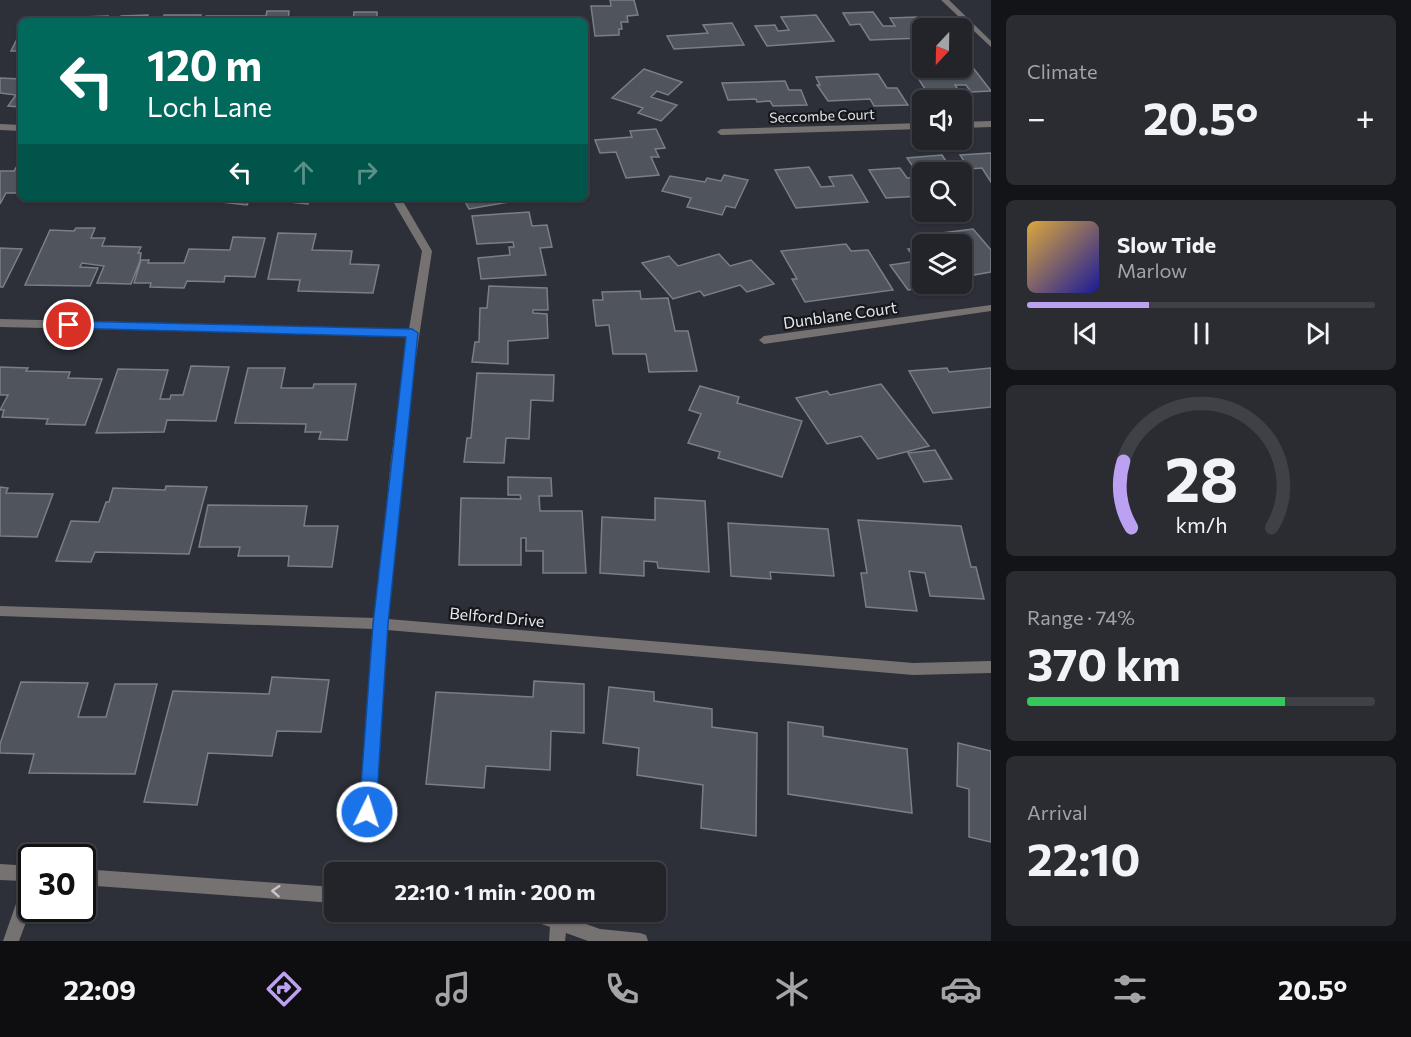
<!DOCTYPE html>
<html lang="en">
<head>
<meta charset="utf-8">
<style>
	:root { --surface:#22242a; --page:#2a2c32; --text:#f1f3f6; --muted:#a2a4a8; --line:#3f4147; --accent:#bca0f2 }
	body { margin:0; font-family:Commissioner,sans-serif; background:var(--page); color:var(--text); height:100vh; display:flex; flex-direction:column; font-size:22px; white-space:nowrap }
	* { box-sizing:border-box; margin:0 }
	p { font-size:20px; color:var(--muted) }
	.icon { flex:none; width:33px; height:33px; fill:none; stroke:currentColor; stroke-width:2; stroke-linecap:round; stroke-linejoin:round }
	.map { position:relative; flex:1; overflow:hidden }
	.side { display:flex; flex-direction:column; gap:15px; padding:15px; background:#131417; width:420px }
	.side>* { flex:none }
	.top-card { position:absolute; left:18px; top:18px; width:570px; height:183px; border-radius:9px; box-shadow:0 2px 4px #0004,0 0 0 2px var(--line); background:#00695c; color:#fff; overflow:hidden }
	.needle { width:39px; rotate:202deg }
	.fabs { position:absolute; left:912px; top:18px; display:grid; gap:12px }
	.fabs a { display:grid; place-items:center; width:60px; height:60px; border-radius:9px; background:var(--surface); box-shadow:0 2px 4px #0004,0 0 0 2px var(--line); font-size:30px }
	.speed { position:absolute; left:18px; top:844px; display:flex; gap:12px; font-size:30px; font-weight:700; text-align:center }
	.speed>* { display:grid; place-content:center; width:78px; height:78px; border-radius:50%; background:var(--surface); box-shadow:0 2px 4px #0004,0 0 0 2px var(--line); line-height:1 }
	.speed .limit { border:3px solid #111; border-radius:9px; background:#fff; color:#111 }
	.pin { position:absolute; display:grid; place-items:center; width:51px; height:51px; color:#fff; margin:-26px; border:3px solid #fff; border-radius:50%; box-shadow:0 2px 6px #0007 }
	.me { position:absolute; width:66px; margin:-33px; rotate:4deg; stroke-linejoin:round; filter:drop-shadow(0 0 4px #0008) }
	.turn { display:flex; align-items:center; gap:21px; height:126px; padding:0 30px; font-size:27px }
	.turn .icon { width:78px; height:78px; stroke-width:2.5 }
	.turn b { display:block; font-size:42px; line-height:51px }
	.lanes { display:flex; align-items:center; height:57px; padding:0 30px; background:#0003; justify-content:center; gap:30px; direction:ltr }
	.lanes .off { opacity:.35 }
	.big { font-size:45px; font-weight:700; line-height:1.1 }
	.side .widget { flex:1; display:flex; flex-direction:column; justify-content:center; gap:9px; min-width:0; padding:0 21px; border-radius:9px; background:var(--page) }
	.side .dial { align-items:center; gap:0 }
	.dial svg { height:156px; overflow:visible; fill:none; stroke:var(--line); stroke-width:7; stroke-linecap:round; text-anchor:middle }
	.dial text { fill:var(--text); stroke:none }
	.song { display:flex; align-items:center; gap:18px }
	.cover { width:72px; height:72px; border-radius:9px; background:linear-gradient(135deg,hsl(40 70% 55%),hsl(240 70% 35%)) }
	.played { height:6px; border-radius:3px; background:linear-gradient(90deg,var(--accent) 35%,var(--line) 35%) }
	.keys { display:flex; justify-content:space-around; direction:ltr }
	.heat { display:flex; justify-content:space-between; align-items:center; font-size:33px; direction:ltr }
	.charge { height:9px; border-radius:4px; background:linear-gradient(90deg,#34c759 74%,var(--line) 0) }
	.trip { position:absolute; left:324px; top:862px; width:342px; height:60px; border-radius:9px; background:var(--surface); box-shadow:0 2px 4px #0004,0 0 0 2px var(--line); font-weight:700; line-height:60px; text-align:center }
	.dock { display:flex; height:96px; justify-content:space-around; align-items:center; background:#0e0e11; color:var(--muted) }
	.dock .icon { width:42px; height:42px }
	.dock .on { color:var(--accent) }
	.dock b { font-size:27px; color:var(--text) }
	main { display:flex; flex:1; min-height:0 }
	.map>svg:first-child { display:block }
	.building { fill:#50545c; stroke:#7a7e86; stroke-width:1.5 }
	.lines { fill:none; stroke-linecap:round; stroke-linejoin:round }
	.lane { fill:#777272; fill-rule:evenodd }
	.street { fill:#777272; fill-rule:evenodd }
	.oneway { stroke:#c4c4c7 }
	.route { fill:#1a73e8; stroke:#114b97; stroke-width:1.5 }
	.labels { text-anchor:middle; stroke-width:4.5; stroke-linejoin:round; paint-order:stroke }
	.far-street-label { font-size:14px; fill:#e5e7ec; stroke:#17181c }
	.street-label { font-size:16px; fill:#e5e7ec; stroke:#17181c }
</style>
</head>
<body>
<main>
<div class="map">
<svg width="991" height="941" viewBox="0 0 991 941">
	<rect width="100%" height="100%" fill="#2d3038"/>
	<path class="building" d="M 610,0 L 634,0 L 638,15 L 627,16 L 628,22 L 621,22 L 622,29 L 619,29 L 619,35 L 595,36 L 591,6 L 611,6 Z
		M 267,11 L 289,11 L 288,21 L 205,21 L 206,16 L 266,16 Z
		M 354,12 L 377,12 L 377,21 L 353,21 Z
		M 873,12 L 883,26 L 895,26 L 890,18 L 917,17 L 925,28 L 922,28 L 922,38 L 870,40 L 860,24 L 850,25 L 843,13 Z
		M 148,15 L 146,21 L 119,21 L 121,16 Z
		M 164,15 L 201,15 L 199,21 L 163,21 Z
		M 816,15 L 834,41 L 767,46 L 755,26 L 775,25 L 778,31 L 789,30 L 781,17 Z
		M 108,16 L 106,21 L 51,21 L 52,18 Z
		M 337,18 L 337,21 L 297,21 L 298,19 Z
		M 732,23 L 744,45 L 674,49 L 667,36 L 708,33 L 703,25 Z
		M 21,31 L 21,51 L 11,51 Z
		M 644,69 L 682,82 L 668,95 L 657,91 L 651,97 L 677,105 L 661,121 L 638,113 L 643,108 L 612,98 Z
		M 974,69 L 991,91 L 971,92 L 966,85 L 955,85 L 966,101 L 932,100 L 914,72 Z
		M 878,74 L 887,88 L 897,88 L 908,105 L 874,106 L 870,99 L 828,101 L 817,85 L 820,85 L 816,77 Z
		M 0,78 L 21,79 L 21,107 L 8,106 L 16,95 L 0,93 Z
		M 785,81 L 789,90 L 801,90 L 807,105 L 773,106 L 770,101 L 757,102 L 756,99 L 728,100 L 722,83 Z
		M 656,129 L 665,148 L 655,149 L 659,157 L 651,157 L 659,175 L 626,178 L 616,152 L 600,153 L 595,140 L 632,137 L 630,131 Z
		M 991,153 L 991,182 L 982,168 L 969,169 L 960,155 Z
		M 942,155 L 952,171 L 959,172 L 922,172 L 922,196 L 886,198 L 869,170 L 900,168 L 907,178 L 920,177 L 907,158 Z
		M 17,166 L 21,166 L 21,193 L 6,193 L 0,204 L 0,171 L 14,171 Z
		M 809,167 L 821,187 L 834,186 L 829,177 L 852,175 L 868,202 L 796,208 L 775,170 Z
		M 724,175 L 748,180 L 735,208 L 726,206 L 722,215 L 687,207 L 691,198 L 662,191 L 670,176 L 705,182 L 707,178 L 721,181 Z
		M 213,198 L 310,198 L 308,204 L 250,198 L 247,205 L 211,201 Z
		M 463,198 L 507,198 L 509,202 L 469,209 Z
		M 529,212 L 532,226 L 547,225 L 552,247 L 540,248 L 546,275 L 481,279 L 478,258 L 510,255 L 509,247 L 514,247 L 513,242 L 477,244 L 472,216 Z
		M 76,228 L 95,228 L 91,238 L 105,238 L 102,246 L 141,247 L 138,253 L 141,253 L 140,261 L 131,284 L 97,283 L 104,266 L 82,263 L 80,267 L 98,268 L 90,286 L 25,285 L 50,230 L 74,231 Z
		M 973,229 L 991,250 L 991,272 L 962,277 L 962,244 L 941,244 L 949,243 L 941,233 Z
		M 278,233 L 316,234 L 312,250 L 352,251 L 350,264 L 379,265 L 373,293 L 298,291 L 300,280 L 268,279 Z
		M 233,237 L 265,238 L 255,277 L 225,276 L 224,282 L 187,281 L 184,288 L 150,287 L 151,283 L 134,283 L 141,260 L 149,260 L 148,263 L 184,263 L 189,249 L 230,250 Z
		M 846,244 L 851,251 L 868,250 L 893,290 L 805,302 L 792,279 L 797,279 L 781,251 Z
		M 922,247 L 922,284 L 943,285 L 908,290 L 890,265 L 917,261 L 908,249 Z
		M 0,248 L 22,249 L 3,287 L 0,287 Z
		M 719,254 L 730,266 L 751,260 L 774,284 L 747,292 L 740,285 L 704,296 L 700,291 L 673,299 L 642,263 L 669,256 L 678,266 Z
		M 489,286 L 547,288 L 548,310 L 533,310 L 533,313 L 547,314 L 548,338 L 508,341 L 508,364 L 472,362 L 475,342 L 479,342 L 480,308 L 487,308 Z
		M 640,291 L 641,299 L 668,298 L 675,331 L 688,331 L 697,371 L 649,372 L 646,354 L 613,354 L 609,325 L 596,326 L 593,300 L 603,300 L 602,292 Z
		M 191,366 L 229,367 L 216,421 L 167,420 L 164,432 L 96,433 L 118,369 L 168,370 L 160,399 L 170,399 L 171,395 L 183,395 Z
		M 0,367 L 28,368 L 26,371 L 70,372 L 68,378 L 102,379 L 85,425 L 46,424 L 48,419 L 2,417 L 4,410 L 0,410 L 8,395 L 0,395 Z
		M 248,368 L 285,368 L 281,388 L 313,388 L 314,384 L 356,384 L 347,440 L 319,439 L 321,432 L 305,432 L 306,424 L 235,423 Z
		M 947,368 L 949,372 L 991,368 L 991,407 L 933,413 L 909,371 Z
		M 477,373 L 554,375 L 553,401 L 531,400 L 529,439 L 506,438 L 504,463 L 464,462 L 467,438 L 471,438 Z
		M 881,384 L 929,446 L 878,459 L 861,436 L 827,444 L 796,398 L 827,391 L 830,395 Z
		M 700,386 L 739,397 L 737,403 L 802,421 L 782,477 L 718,458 L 720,452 L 688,443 L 701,414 L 689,410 Z
		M 935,450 L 952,479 L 924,482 L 908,453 Z
		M 508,477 L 551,478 L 552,496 L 539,496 L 540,511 L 582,511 L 586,573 L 543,573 L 543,551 L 526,551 L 526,538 L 521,538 L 521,565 L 459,565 L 461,498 L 521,499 L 520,495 L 508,495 Z
		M 166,486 L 207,487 L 189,554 L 95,552 L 91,562 L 56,561 L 71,521 L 99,522 L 106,502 L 109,502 L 113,488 L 165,490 Z
		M 0,487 L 8,488 L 6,493 L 53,494 L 37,537 L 0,536 Z
		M 655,498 L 705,501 L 709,572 L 658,568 L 657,562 L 644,561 L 644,576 L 600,573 L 602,517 L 655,520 Z
		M 208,505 L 307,506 L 304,526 L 338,526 L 332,567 L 288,566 L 289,556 L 238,556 L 240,547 L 199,547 Z
		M 858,520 L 961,526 L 971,567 L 976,567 L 984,599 L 930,596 L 925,573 L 909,571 L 917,611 L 866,607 L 861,573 L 867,573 Z
		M 728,523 L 828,529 L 834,576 L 770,572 L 771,579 L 731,576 Z
		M 272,677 L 329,680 L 321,732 L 277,731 L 272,756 L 208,753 L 197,805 L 144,802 L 173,691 L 269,694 Z
		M 534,681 L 584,684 L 584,733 L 551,731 L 550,770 L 486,766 L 484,788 L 426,784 L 436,692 L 533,697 Z
		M 21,682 L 88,683 L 78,717 L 106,717 L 115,684 L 157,684 L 135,774 L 29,773 L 34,754 L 0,753 L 0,744 Z
		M 609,687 L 654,692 L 654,701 L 712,709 L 712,727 L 757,733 L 756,836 L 701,828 L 703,785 L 637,775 L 639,748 L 603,743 Z
		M 788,722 L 823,727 L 823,736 L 907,749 L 912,813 L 788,794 Z
		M 958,743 L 991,751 L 991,842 L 969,837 L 969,789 L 957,786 Z"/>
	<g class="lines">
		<path class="lane" d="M 0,864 L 32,866 L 32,906 L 19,941 L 3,941 L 24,881 L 0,880 Z
			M 82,869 L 334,887 L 334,903 L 82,885 Z
			M 522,912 L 553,912 L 600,929 L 640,933 L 646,935 L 648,941 L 588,941 L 566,933 L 565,941 L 549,941 L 550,927 L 524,918 Z"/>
		<path class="street" d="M 941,0 L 949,0 L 991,41 L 991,47 Z
			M 991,121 L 991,127 L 962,128 L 962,122 Z
			M 922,123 L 922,129 L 721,135 L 717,132 L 721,129 Z
			M 0,124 L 21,125 L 21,131 L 0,130 Z
			M 391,198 L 401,198 L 432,251 L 411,390 L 388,619 L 913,663 L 991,661 L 991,673 L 913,675 L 387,630 L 375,812 L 372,817 L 367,819 L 362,817 L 359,812 L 374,629 L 0,616 L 0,606 L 375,618 L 391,460 L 408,336 L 0,327 L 0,319 L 409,329 L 422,251 Z
			M 991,305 L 991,311 L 764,344 L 759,340 L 764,336 Z"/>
	</g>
	<defs><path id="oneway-chevron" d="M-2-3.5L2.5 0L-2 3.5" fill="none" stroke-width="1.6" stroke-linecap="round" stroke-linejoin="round" transform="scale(1.5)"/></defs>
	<use class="oneway" href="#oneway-chevron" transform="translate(276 891) rotate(-176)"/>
	<path class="route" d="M 69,321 L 412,329 L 418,333 L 388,624 L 376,812 L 373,818 L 367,820 L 361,818 L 359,812 L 373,624 L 406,337 L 64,328 L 63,325 Z"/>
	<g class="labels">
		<g class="far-street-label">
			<text transform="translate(822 116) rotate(-2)" y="5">Seccombe Court</text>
		</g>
		<g class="street-label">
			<text transform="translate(840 315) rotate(-8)" y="6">Dunblane Court</text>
			<text transform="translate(497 617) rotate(5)" y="6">Belford Drive</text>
		</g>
	</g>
</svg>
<div class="fabs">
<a><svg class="needle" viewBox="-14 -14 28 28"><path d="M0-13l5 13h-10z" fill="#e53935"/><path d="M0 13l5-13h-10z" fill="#a2a4a8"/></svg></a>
<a><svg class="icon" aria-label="sound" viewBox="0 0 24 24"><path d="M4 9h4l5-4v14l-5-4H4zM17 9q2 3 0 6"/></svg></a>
<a><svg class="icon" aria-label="search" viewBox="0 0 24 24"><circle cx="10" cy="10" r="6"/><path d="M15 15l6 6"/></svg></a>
<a><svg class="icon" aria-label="layers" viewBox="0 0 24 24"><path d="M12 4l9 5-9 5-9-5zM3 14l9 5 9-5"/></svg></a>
</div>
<div class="speed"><div class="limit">30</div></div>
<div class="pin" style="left:69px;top:325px;background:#d93025"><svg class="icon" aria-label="arrive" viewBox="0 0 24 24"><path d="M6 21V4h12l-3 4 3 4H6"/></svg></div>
<svg class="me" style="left:367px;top:812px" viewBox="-20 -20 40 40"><circle r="17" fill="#1a73e8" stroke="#fff" stroke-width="3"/><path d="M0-11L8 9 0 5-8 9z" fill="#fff"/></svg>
<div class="trip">22:10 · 1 min · 200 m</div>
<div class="top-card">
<div class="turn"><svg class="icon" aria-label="left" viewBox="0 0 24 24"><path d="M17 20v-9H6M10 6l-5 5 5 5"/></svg><div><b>120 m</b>Loch Lane</div></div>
<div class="lanes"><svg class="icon" aria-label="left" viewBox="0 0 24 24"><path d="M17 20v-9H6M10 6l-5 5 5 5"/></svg><svg class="icon off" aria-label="ahead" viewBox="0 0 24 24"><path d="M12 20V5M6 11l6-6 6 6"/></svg><svg class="icon off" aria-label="right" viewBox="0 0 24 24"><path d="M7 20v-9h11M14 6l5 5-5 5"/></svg></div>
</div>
</div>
<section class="side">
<div class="widget"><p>Climate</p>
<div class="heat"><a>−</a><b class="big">20.5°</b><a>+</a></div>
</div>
<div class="widget">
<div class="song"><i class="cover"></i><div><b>Slow Tide</b><p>Marlow</p></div></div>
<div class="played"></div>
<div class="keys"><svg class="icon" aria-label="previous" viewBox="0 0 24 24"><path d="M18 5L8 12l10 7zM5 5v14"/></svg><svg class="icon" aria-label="pause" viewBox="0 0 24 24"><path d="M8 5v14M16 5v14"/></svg><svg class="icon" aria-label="next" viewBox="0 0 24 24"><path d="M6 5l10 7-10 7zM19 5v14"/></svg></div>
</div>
<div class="widget dial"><svg viewBox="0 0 100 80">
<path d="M14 69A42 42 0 1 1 86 69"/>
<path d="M14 69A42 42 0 0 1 10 35" stroke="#bca0f2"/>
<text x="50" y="56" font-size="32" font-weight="700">28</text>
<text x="50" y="72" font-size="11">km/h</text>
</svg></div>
<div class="widget"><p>Range · 74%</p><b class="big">370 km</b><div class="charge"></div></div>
<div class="widget"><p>Arrival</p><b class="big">22:10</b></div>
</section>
</main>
<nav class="dock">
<b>22:09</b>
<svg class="icon on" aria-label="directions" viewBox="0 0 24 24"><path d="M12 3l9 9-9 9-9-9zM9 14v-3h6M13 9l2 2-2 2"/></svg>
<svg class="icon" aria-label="music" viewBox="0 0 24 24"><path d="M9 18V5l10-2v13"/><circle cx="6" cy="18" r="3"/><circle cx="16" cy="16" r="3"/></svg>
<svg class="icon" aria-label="phone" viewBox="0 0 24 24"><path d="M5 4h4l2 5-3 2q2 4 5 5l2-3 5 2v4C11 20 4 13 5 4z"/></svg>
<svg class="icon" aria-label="climate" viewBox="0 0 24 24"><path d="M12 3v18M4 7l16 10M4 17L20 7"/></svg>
<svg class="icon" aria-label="car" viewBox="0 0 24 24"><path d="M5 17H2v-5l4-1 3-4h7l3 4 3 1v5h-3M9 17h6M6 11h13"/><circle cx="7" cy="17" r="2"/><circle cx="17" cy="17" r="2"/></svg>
<svg class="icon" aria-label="filters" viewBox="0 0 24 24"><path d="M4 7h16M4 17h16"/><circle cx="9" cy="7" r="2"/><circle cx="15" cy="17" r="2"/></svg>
<b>20.5°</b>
</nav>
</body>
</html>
